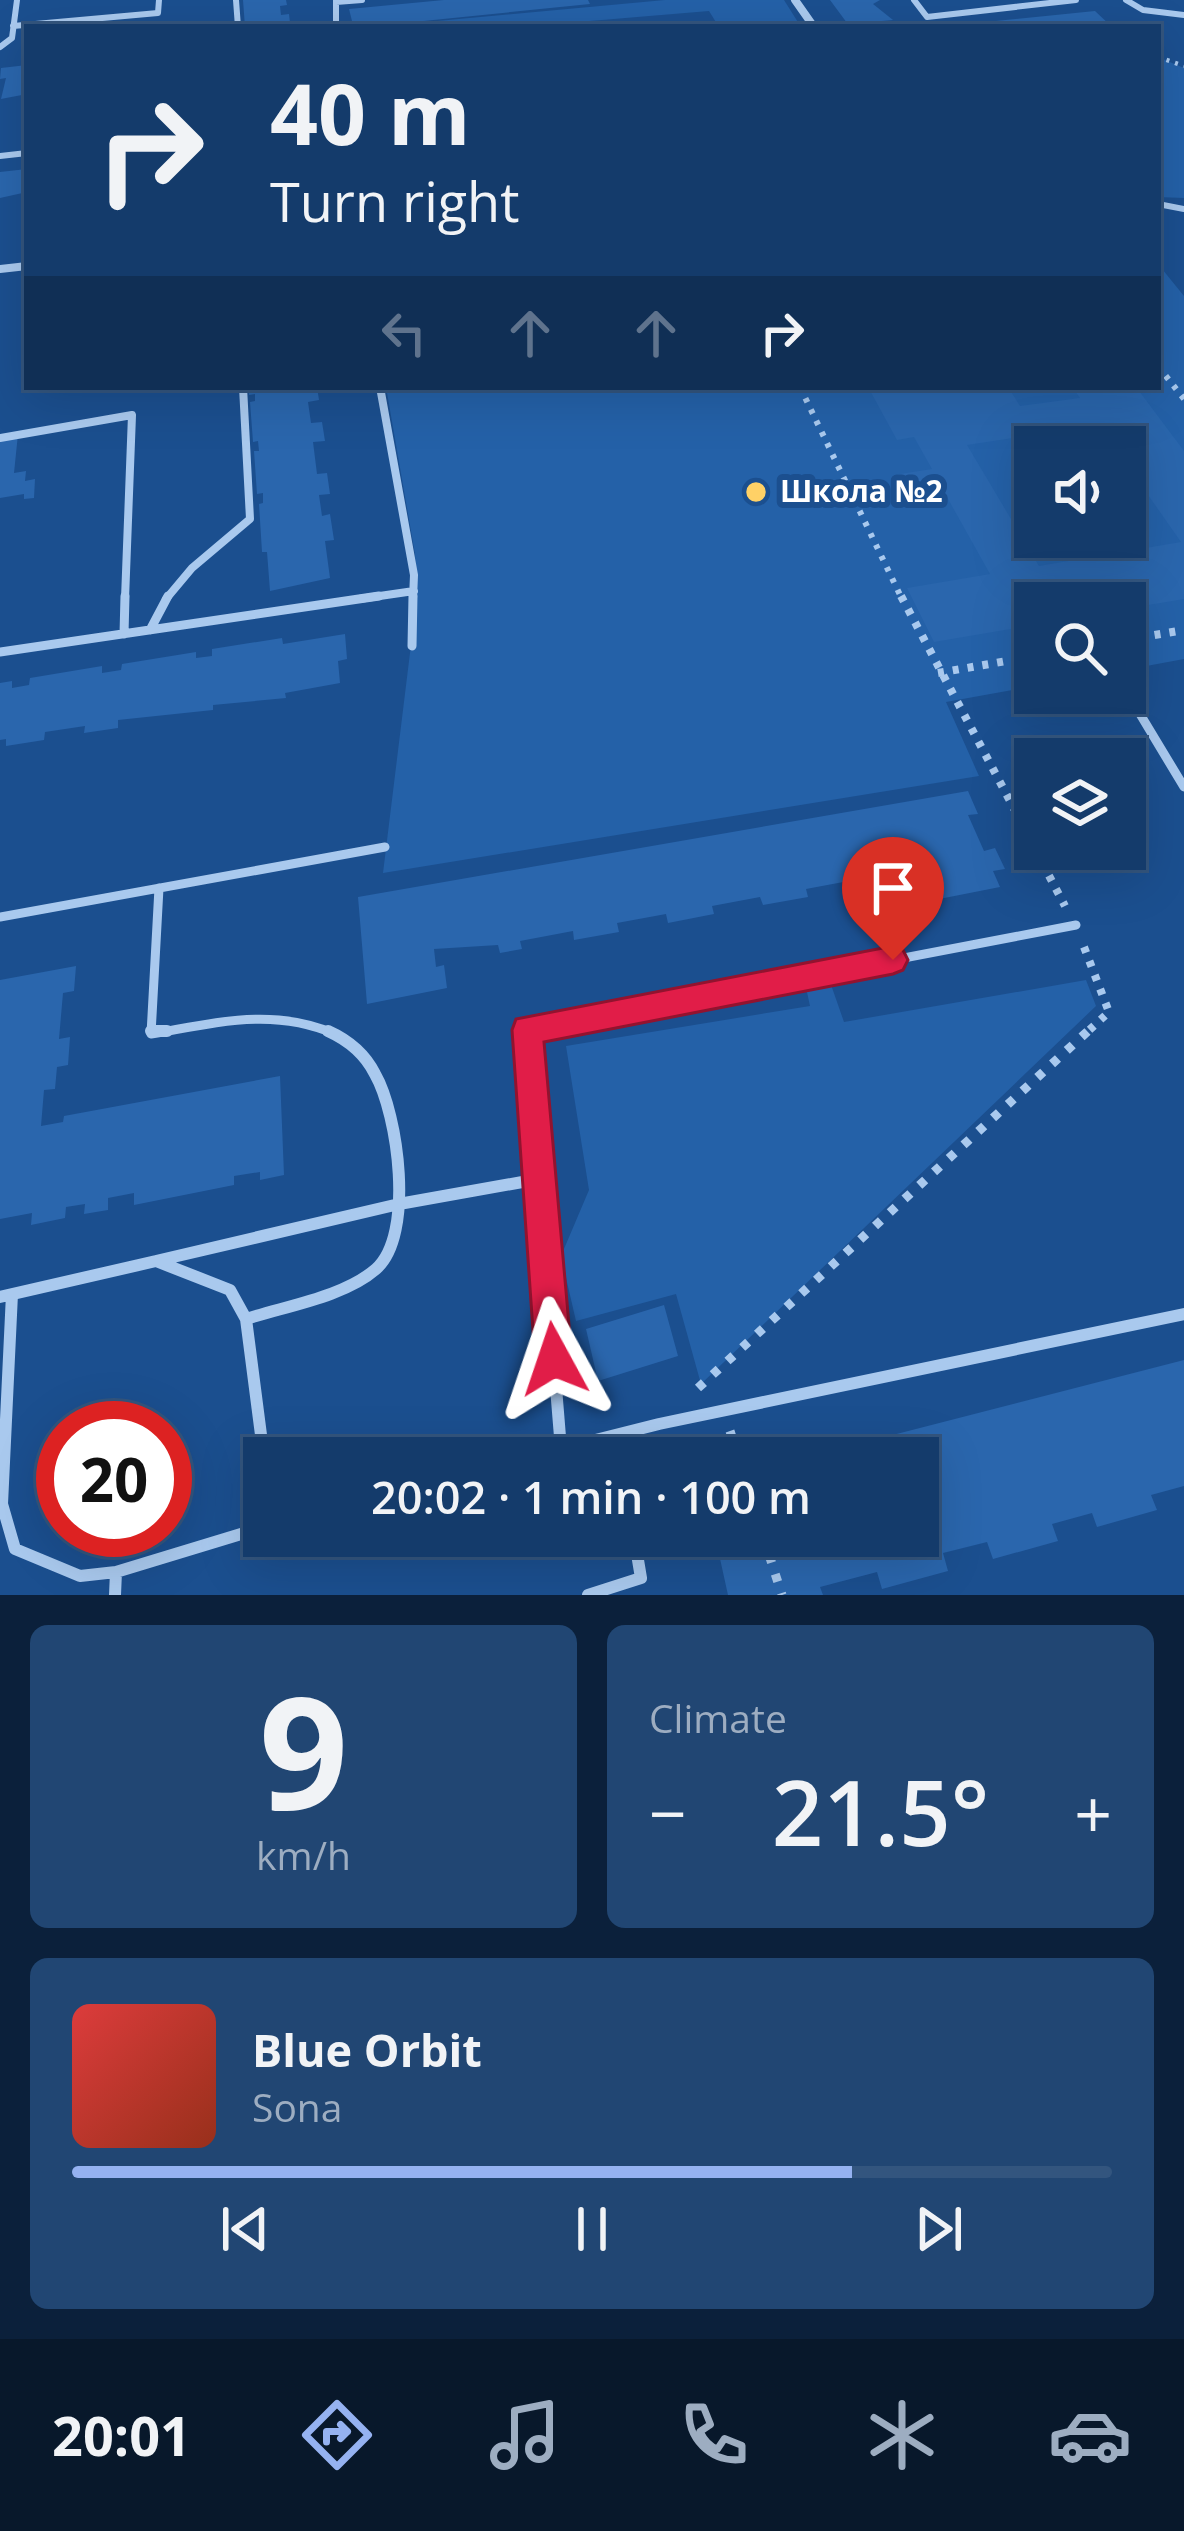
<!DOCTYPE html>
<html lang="en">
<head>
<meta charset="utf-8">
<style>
	:root { --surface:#143b6b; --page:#214673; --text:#f1f3f6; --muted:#9dadc1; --line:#33557e; --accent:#95b2f1 }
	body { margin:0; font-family:"Open Sans",sans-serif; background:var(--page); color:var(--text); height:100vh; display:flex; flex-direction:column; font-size:45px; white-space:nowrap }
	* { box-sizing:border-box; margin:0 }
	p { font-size:39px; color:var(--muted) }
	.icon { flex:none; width:66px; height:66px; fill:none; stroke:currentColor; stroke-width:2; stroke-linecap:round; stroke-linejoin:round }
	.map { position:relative; height:1595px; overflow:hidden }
	.panel { display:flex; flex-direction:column; gap:30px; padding:30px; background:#0b203b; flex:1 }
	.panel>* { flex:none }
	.banner { position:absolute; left:24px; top:24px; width:1137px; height:366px; border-radius:0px; box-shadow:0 12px 48px #0002,0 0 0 3px var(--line); background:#143b6b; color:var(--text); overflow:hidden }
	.fabs { position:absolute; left:1014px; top:426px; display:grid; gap:24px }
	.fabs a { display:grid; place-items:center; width:132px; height:132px; border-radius:0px; background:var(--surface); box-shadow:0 12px 48px #0002,0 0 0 3px var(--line); font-size:60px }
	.speed { position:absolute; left:36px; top:1401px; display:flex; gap:24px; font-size:60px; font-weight:700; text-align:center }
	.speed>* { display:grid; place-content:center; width:156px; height:156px; border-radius:50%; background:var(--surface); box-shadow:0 12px 48px #0002,0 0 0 3px var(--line); line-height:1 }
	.speed .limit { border:18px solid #d22; background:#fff; color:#111 }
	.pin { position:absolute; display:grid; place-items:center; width:102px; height:102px; color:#fff; margin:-123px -51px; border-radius:50% 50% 50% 0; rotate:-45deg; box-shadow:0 0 12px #0007 }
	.pin .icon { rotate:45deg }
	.me { position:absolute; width:132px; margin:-66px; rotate:355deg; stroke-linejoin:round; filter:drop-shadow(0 0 9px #0008) }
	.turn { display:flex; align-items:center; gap:42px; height:252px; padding:0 48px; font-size:54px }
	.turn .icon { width:156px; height:156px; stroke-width:2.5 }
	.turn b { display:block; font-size:84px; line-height:102px }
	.lanes { display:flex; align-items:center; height:114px; padding:0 48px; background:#0003; justify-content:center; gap:60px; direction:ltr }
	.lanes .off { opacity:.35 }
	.big { font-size:90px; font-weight:600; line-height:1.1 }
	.panel .card { flex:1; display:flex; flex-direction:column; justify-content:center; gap:18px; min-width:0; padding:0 42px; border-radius:18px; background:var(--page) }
	.panel .dial { align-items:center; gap:0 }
	.dial b { font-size:156px; line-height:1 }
	.song { display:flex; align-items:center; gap:36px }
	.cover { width:144px; height:144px; border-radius:18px; background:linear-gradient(135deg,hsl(0 70% 55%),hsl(10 70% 35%)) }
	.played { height:12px; border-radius:6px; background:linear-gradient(90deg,var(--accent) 75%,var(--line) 75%) }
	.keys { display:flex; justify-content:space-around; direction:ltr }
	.heat { display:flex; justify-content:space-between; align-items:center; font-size:66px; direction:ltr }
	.panel .tiles { flex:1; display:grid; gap:30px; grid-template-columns:1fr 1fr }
	.card:last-child { grid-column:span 2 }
	.trip { position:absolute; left:243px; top:1437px; width:696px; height:120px; border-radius:0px; background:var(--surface); box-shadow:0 12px 48px #0002,0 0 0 3px var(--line); font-weight:600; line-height:120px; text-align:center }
	.tabs { display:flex; height:192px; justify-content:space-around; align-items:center; background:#08182b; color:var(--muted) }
	.tabs .icon { width:84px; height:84px }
	.tabs .selected { color:var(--accent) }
	.tabs b { font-size:54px; color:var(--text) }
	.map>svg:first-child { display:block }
	.green { fill:#2461a8; fill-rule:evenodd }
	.building { fill:#2a66ad; fill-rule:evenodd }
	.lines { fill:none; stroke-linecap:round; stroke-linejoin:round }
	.path-far3 { stroke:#a9c9ee; stroke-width:4.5; stroke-dasharray:3 6; stroke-linecap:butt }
	.path-far2 { stroke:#a9c9ee; stroke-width:6; stroke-dasharray:4.5 8; stroke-linecap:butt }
	.path-far1 { stroke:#a9c9ee; stroke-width:8; stroke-dasharray:6 9; stroke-linecap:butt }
	.path { stroke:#a9c9ee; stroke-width:9; stroke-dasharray:8 12; stroke-linecap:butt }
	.service-far3 { stroke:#a9c9ee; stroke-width:6 }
	.service-far2 { stroke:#a9c9ee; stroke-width:8 }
	.service-far1 { stroke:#a9c9ee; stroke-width:9 }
	.service { stroke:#a9c9ee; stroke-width:12 }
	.minor { stroke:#a9c9ee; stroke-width:8 }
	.route { fill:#e11d48; stroke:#92132f; stroke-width:3 }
	.poi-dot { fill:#ffd166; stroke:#1b4f8f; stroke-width:4.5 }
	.labels { text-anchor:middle; stroke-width:12; stroke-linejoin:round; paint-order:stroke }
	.poi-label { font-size:30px; font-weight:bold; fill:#fff; stroke:#1b4f8f; text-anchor:start }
</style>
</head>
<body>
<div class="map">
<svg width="1184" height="1595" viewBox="0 0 1184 1595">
	<rect width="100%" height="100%" fill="#1b4f8f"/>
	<path class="green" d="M 665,0 L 784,0 L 801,27 L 719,27 L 709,11 L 518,27 L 373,27 Z
		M 1158,57 L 1184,68 L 1184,198 L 1158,197 Z
		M 1158,264 L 1184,296 L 1184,659 L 1125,670 L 1125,603 L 1035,603 L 1035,686 L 946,702 L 979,776 L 383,873 L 417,596 L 415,554 L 386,387 L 1158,387 ZM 1035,447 L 1125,447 L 1125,537 L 1035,537 Z
		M 829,979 L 844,1022 L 1086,980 L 1096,1006 L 701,1384 L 676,1294 L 576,1321 L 561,1256 L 589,1190 L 566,1046 L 810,1006 L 805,983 Z"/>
	<path class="building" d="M 243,0 L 286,0 L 287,5 L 280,6 L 281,15 L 289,14 L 290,23 L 245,27 Z
		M 444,0 L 588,0 L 590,4 L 384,25 L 353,25 L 349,9 Z
		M 830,0 L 880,0 L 873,4 L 893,20 L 882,21 L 886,27 L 850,27 Z
		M 1095,11 L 1112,27 L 966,27 L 966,24 Z
		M 27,65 L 27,94 L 1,99 L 6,78 L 0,79 L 1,68 Z
		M 27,169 L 27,192 L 0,198 L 0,172 Z
		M 249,387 L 317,387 L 319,400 L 308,402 L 311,423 L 322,422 L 325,441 L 313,442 L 317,474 L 327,473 L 330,494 L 319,495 L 322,516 L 330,514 L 334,540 L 325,541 L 330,578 L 270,591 L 267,552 L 262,552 L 259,504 L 263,503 L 263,493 L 257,494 L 254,451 L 259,451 L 258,441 L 253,442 L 250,402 L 255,401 L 255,394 L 249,395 Z
		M 868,387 L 1008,387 L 1020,406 L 1080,398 L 1072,387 L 1136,387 L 1184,451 L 1184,599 L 1125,609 L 1125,603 L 1035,603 L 1035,625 L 934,642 L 907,588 L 990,574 L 943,490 L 905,496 L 893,475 L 932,469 L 914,437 L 897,440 ZM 1099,425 L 1114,447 L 1125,447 L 1125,462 L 1181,542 L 1039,566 L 967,445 Z
		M 18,434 L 14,473 L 26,471 L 25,481 L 35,479 L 34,498 L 24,499 L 24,494 L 0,498 L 0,437 Z
		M 345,634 L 347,659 L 338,661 L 340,683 L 285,693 L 286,698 L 213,705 L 213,710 L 118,720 L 118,728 L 84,733 L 85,726 L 45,732 L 44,740 L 6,746 L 6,739 L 0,740 L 0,683 L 12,681 L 12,688 L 29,685 L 30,678 L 102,666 L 102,673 L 121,670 L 122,664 L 196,652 L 196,658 L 212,656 L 212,649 L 282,638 L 283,644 Z
		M 968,791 L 978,814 L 968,815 L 984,851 L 995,848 L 1005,869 L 993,871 L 1000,887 L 924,902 L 909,865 L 873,877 L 875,883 L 857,887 L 854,880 L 806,889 L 808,897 L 763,905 L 760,897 L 712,906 L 714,914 L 668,923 L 666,914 L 617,923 L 619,932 L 574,940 L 573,931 L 520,941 L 522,949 L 500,953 L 498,945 L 434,949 L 436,967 L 444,965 L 447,988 L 367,1004 L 358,897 Z
		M 76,966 L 74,991 L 63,993 L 59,1039 L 70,1037 L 68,1065 L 57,1067 L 55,1089 L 44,1090 L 41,1126 L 63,1122 L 64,1116 L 280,1076 L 284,1175 L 260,1180 L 260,1172 L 234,1176 L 234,1185 L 134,1205 L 134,1193 L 108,1198 L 108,1210 L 84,1214 L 85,1204 L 66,1207 L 65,1218 L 31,1225 L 32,1213 L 0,1219 L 0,980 Z
		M 664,1305 L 678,1356 L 598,1381 L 586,1329 Z
		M 1184,1360 L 1184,1486 L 1151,1495 L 1157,1510 L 1097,1527 L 1092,1513 L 1052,1524 L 1058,1541 L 993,1559 L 987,1542 L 943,1553 L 948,1571 L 882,1589 L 877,1572 L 820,1587 L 823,1595 L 728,1595 L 715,1536 L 918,1536 L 918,1458 L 811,1456 Z"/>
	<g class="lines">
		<path class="path-far3" d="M 1158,57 L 1184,66"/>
		<path class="path-far2" d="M 1158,366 L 1184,399
			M 800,387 L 902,599"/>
		<path class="path-far1" d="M 901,596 L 1035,848
			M 1125,640 L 1184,630
			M 938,673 L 1035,656
			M 1035,849 L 1065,906
			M 1084,947 L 1109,1012 L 1085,1034"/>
		<path class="path" d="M 698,1388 L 1088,1031
			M 730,1431 L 739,1458
			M 763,1536 L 782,1595"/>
		<path class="service-far3" d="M 236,0 L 238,27
			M 336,0 L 336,27
			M 914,0 L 927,17 L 1076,0
			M 1126,0 L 1143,10 L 1184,15
			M 336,2 L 362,0
			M 13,26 L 158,13 L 159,0
			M 0,47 L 12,38 L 17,0
			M 0,156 L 27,153
			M 1158,204 L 1184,209"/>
		<path class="service-far2" d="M 0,269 L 27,266
			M 380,387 L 414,575 L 413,599
			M 0,438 L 132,415 L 125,599
			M 166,599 L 192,568 L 250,519 L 243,387
			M 359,599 L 414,591"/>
		<path class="service-far1" d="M 150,630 L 168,596
			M 124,634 L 125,596
			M 412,646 L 413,596
			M 0,652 L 379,596
			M 1137,709 L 1184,787
			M 159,888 L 151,1034 C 216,1023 272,1007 335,1034
			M 0,917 L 385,847
			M 527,1034 L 527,1030 L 1076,925"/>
		<path class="service" d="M 151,1031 L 167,1031
			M 527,1031 L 561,1449
			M 156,1261 L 399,1204 L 539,1179
			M 12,1294 L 2,1504 L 15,1549 L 80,1576 L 116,1572 L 264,1527
			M 0,1297 L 156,1261 L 230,1290 L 246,1319 C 286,1306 344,1297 376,1269 C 415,1235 398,1114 375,1074 C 365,1054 348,1040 328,1031
			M 246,1319 L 264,1458
			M 618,1435 L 621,1458
			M 524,1458 L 659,1424 L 1184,1314
			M 115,1595 L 116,1572
			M 588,1595 L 641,1578 L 634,1536"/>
		<path class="minor" d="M 795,0 L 814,27"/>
	</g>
	<path class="route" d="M 893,946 L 903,950 L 908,960 L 903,970 L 893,974 L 544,1042 L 572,1359 L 566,1372 L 554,1377 L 541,1372 L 535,1359 L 512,1030 L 516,1019 Z"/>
	<circle class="poi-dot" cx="756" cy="492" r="12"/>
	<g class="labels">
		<g class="poi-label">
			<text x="780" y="502">Школа №2</text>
		</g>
	</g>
</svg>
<div class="fabs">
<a><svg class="icon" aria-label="sound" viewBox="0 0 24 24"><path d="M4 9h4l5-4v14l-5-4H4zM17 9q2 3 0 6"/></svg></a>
<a><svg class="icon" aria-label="search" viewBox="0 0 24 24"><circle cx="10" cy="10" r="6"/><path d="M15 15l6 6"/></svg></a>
<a><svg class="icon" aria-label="layers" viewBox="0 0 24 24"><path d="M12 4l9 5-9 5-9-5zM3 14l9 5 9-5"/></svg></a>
</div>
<div class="speed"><div class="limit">20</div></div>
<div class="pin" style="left:893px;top:960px;background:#d93025"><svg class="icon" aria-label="arrive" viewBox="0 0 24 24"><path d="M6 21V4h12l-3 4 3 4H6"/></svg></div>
<svg class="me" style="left:554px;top:1359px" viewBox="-20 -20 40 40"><path d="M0-17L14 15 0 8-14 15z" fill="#e11d48" stroke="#fff" stroke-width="4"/></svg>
<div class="trip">20:02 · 1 min · 100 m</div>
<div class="banner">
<div class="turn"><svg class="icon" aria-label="right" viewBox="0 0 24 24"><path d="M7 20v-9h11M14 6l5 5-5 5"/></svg><div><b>40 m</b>Turn right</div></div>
<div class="lanes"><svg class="icon off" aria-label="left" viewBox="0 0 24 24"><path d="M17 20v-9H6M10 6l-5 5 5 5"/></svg><svg class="icon off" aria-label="ahead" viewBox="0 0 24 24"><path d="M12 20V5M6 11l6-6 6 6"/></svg><svg class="icon off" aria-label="ahead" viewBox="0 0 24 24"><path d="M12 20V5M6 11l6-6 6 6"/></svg><svg class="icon" aria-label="right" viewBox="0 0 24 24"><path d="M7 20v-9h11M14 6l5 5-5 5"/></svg></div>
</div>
</div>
<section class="panel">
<div class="tiles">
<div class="card dial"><b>9</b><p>km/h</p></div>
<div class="card"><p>Climate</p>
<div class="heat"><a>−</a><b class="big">21.5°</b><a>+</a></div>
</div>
<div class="card">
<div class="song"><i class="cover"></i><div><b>Blue Orbit</b><p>Sona</p></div></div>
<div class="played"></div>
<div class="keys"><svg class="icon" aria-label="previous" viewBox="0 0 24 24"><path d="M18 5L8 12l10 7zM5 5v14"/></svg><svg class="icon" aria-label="pause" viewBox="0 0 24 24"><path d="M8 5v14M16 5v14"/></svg><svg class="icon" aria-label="next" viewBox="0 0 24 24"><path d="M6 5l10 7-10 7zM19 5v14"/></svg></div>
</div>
</div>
</section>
<nav class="tabs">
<b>20:01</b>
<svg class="icon selected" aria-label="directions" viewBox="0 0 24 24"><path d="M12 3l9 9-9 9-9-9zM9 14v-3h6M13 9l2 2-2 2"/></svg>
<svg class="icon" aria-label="music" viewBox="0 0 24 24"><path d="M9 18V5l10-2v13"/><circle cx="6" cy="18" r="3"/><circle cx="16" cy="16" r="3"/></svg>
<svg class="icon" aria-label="phone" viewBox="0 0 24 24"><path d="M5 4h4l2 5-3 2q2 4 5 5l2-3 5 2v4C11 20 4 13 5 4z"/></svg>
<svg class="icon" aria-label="climate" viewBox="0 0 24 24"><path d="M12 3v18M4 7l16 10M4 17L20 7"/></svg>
<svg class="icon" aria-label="car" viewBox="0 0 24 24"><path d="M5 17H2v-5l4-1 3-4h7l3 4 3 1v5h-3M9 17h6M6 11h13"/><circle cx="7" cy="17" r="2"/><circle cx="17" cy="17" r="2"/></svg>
</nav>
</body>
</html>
